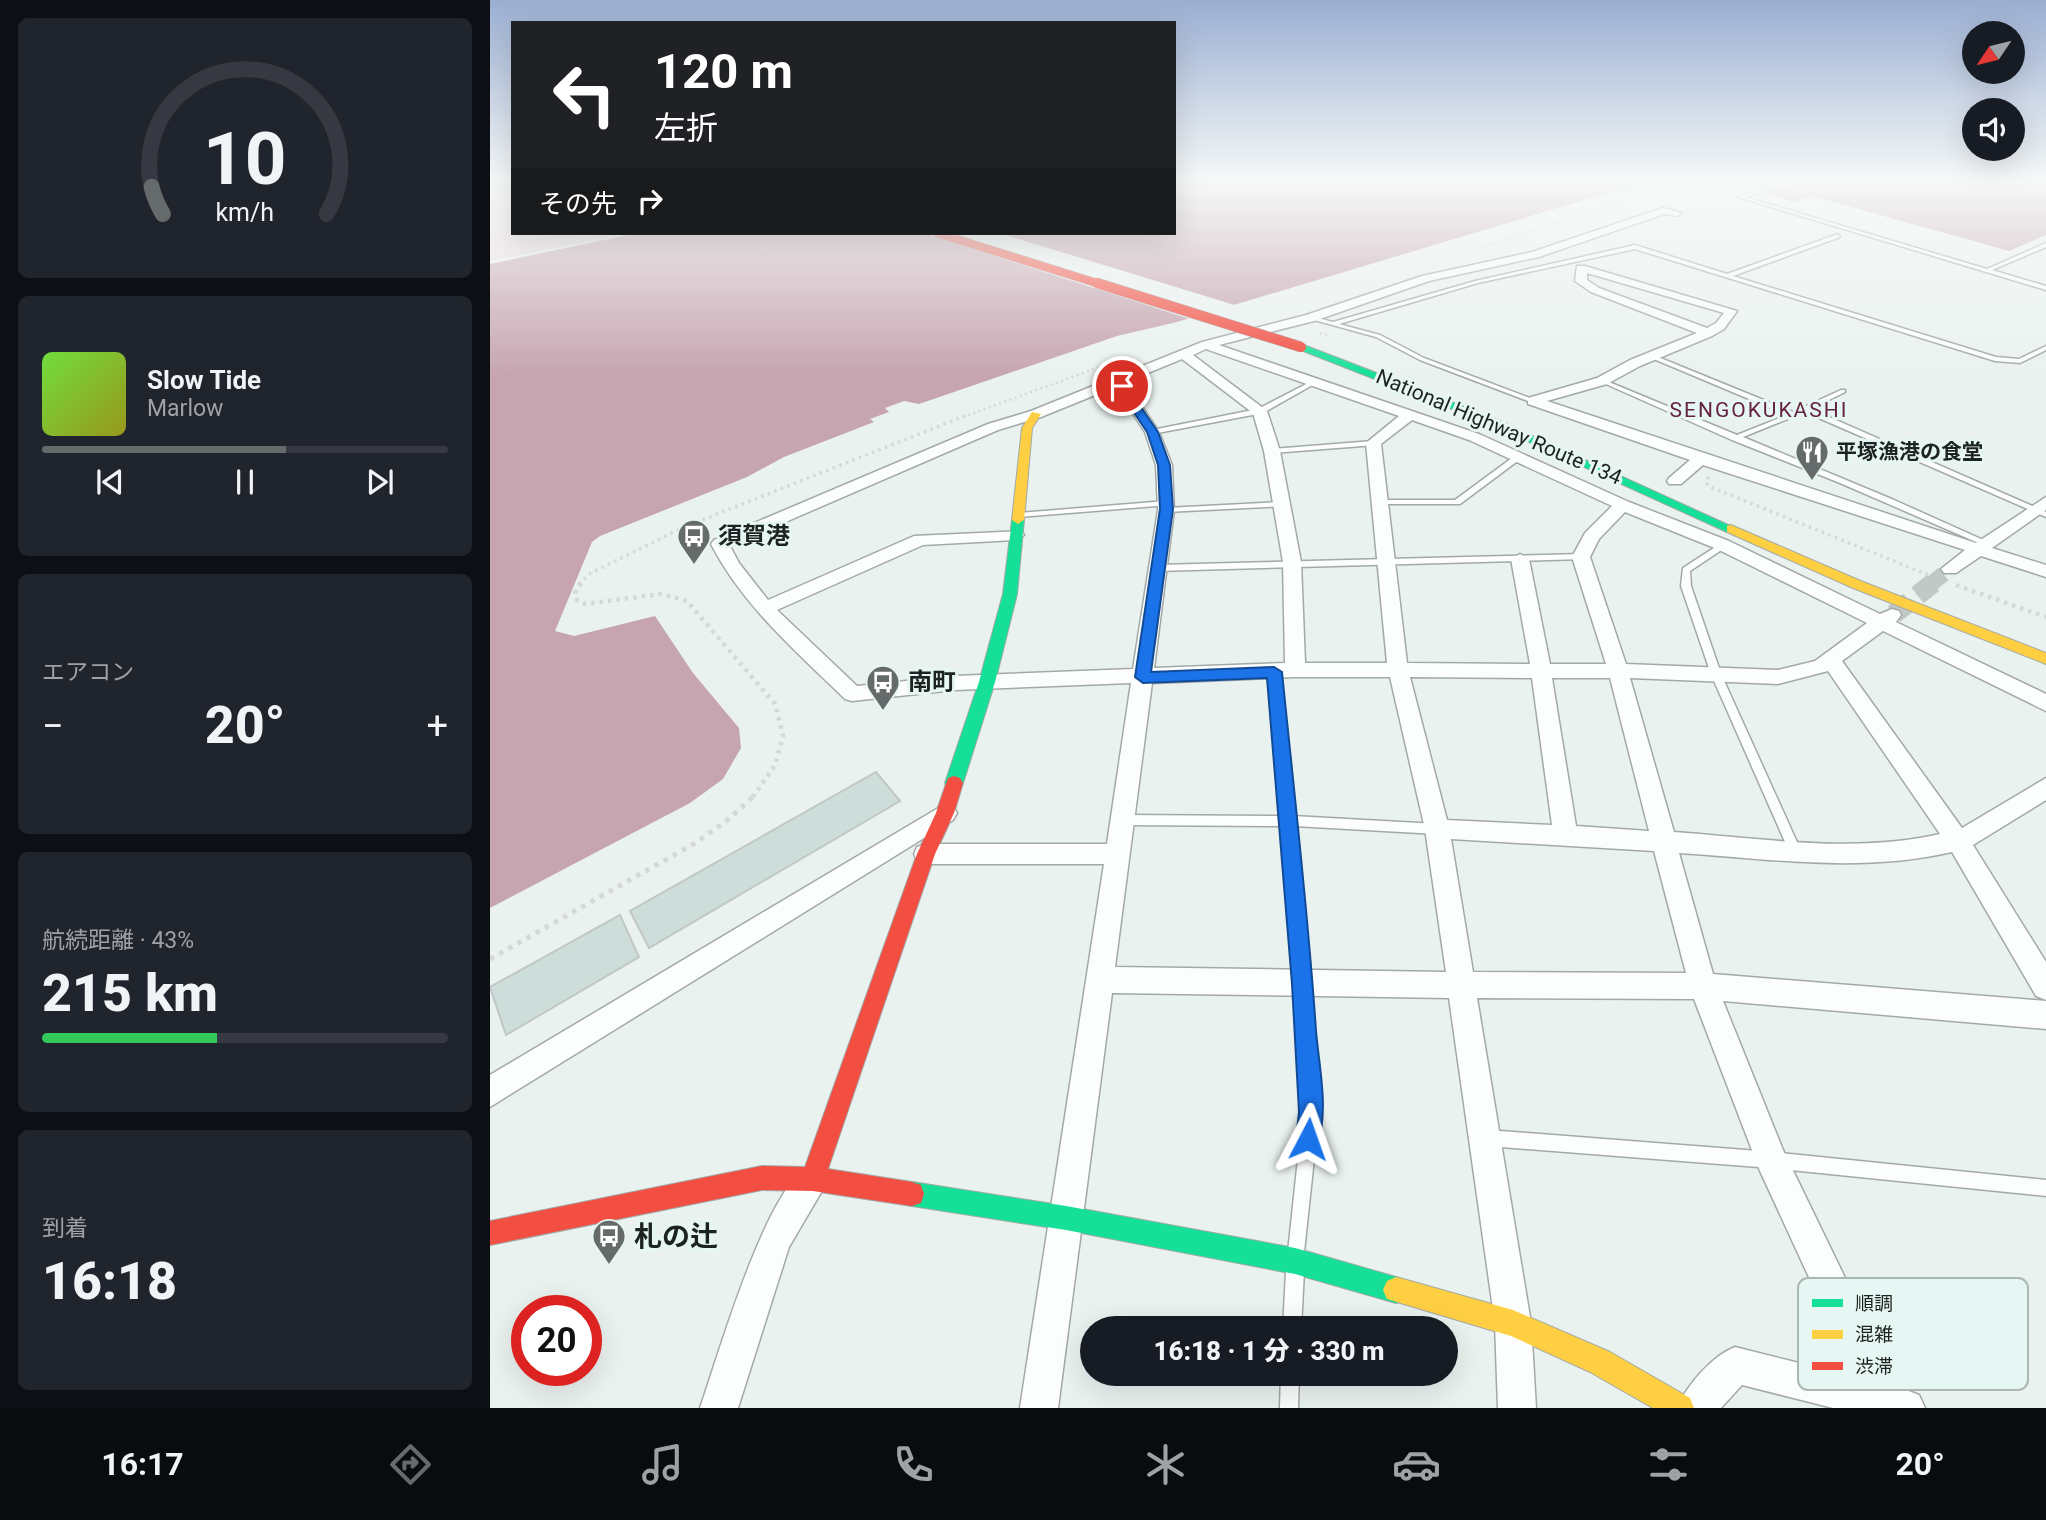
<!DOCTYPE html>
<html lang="ja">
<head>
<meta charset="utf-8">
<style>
	:root { --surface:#171b24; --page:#20242c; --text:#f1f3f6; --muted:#9ea1a6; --line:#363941; --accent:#656b6a }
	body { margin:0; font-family:Roboto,"Noto Sans JP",sans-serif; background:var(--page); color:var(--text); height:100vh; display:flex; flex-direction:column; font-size:26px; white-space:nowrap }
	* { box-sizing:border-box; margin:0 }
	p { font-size:23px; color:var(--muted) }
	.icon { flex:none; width:38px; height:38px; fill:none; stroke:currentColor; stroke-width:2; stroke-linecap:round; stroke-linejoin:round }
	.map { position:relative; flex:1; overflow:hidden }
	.drawer { display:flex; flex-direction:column; gap:18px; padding:18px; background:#0d0f14; width:490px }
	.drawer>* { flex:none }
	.top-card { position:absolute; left:21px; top:21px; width:665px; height:214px; border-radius:0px; box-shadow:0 7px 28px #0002; background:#202124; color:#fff; overflow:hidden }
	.needle { width:46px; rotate:235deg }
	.fabs { position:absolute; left:1472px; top:21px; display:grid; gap:14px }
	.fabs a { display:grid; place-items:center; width:63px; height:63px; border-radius:50%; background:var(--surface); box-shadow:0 7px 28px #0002; font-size:35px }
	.speed { position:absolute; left:21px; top:1295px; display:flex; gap:14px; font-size:35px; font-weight:700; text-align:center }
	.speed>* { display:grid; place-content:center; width:91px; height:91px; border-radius:50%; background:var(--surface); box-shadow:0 7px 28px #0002; line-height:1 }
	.speed .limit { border:10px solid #d22; background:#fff; color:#111 }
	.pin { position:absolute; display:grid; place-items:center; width:60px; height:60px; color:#fff; margin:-30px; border:4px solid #fff; border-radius:50%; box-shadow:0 2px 7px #0007 }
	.me { position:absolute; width:77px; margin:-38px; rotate:4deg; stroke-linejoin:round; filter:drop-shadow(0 0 5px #0008) }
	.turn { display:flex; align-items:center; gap:24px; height:147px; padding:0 28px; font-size:32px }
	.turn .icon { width:91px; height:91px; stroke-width:2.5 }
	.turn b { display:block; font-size:49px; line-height:60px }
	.then { display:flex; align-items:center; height:66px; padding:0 28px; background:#0003; gap:14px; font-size:26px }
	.big { font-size:52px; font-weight:800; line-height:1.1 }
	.drawer .tile { flex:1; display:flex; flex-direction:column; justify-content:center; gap:10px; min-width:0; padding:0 24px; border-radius:10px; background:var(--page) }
	.drawer .dial { align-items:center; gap:0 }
	.dial svg { height:182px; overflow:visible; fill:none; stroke:var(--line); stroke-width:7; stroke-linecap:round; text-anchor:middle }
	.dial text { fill:var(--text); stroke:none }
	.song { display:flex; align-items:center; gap:21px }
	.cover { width:84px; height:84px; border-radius:10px; background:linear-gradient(135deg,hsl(100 70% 55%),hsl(60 70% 35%)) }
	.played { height:7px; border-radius:4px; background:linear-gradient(90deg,var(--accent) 60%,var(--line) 60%) }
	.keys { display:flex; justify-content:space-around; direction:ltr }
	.heat { display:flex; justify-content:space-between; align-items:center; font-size:38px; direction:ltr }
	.charge { height:10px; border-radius:5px; background:linear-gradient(90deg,#34c759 43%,var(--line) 0) }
	.trip { position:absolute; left:590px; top:1316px; width:378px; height:70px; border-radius:35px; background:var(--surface); box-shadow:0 7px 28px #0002; font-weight:800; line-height:70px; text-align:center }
	.tab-bar { display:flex; height:112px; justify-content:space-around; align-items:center; background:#090b0e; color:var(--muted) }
	.tab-bar .icon { width:49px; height:49px }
	.tab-bar .on { color:var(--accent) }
	.tab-bar b { font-size:32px; color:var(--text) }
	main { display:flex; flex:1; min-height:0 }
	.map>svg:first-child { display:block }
	.green { fill:#ecd9e0 }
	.water { fill:#c6a4b0 }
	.pier { fill:#eaf2f0 }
	.building { fill:#cdddd9; stroke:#c1c7c6; stroke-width:2 }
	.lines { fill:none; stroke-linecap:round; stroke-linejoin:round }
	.street-tunnel-far1 { stroke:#c1c9c7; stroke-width:16; stroke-dasharray:16 8; stroke-linecap:butt }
	.street-tunnel { stroke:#c1c9c7; stroke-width:20; stroke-dasharray:20 10; stroke-linecap:butt }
	.lane-casing { stroke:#a2a9a7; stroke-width:3 }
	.street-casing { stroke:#a2a9a7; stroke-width:3 }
	.fast-casing { stroke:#a2a9a7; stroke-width:2 }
	.slow-casing { stroke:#a2a9a7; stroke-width:2 }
	.jam-casing { stroke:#a2a9a7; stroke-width:2 }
	.path-far4 { stroke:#d6d8d7; stroke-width:2; stroke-dasharray:2 2.5; stroke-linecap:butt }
	.path-far3 { stroke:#d6d8d7; stroke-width:2.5; stroke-dasharray:2 3.5; stroke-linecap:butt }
	.path-far2 { stroke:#d6d8d7; stroke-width:3.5; stroke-dasharray:2.5 4.5; stroke-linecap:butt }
	.path-far1 { stroke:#d6d8d7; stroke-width:4.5; stroke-dasharray:3.5 5; stroke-linecap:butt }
	.path { stroke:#d6d8d7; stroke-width:5; stroke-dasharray:4.5 6; stroke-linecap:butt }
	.lane { fill:#fcfdfd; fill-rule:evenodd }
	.street { fill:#fcfdfd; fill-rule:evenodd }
	.fast { fill:#16e098; fill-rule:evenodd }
	.slow { fill:#ffcf43; fill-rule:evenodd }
	.jam { fill:#f24e42; fill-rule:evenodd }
	.jam-bridge-far1-casing { stroke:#a2a9a7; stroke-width:9; stroke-linecap:butt }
	.jam-bridge-casing { stroke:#a2a9a7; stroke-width:11; stroke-linecap:butt }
	.path-bridge { stroke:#d6d8d7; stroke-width:2.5; stroke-dasharray:2 3.5; stroke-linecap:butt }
	.jam-bridge-far1 { stroke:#f24e42; stroke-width:8 }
	.jam-bridge { stroke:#f24e42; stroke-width:10 }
	.route { fill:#1a73e8; stroke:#114b97; stroke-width:2 }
	.labels { text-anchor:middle; stroke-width:6; stroke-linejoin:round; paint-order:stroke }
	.far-neighbourhood-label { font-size:21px; letter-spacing:2px; fill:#66233f; stroke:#e6f6f2 }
	.far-street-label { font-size:21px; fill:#1d2322; stroke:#e6f6f2 }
	.far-poi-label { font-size:21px; font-weight:bold; fill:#1d2322; stroke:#e6f6f2; text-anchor:start }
	.poi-label { font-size:24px; font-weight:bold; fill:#1d2322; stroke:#e6f6f2; text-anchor:start }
	.near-poi-label { font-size:28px; font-weight:bold; fill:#1d2322; stroke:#e6f6f2; text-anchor:start }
	.key { fill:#e6f6f2; stroke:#aab7b4; stroke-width:2 }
	.key-label { font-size:19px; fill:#1d2322 }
</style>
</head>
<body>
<main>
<section class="drawer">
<div class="tile dial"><svg viewBox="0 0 100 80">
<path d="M14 69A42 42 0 1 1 86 69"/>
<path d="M14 69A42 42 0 0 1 9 57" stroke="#656b6a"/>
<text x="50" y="56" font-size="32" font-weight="700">10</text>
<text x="50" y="72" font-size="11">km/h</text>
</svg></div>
<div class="tile">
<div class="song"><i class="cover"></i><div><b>Slow Tide</b><p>Marlow</p></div></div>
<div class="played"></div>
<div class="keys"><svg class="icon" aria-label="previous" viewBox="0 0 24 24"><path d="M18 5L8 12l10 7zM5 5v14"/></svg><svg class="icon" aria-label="pause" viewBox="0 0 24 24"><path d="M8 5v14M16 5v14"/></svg><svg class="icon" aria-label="next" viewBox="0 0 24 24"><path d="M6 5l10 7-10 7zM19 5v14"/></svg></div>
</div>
<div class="tile"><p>エアコン</p>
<div class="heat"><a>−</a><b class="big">20°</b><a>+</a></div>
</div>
<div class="tile"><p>航続距離 · 43%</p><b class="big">215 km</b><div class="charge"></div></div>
<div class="tile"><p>到着</p><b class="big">16:18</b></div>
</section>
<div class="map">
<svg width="1556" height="1408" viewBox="0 0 1556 1408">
	<rect width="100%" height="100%" fill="#eaf2f0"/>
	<path class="green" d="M 0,180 L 23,180 L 23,233 L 143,233 L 0,261 Z"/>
	<path class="water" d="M 684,180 L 1158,181 L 687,322 L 627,336 L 429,404 L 414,401 L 395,408 L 399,412 L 380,419 L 384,422 L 294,457 L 257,477 L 110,536 L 102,542 L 65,631 L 84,636 L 165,616 L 203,673 L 249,728 L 251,748 L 233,779 L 200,803 L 0,908 L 0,264 L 147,233 L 684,233 Z
		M 1317,180 L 1556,180 L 1556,235 L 1519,251 L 1322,196 L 1304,202 L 1274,193 Z"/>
	<path class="pier" d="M 434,233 L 509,233 L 748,306 L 703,320 Z"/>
	<path class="building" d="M 386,772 L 410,801 L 159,948 L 140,911 Z
		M 130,915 L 149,957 L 16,1035 L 0,987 Z"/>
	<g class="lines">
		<path class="street-tunnel-far1" d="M 1441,584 L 1460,569"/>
		<path class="street-tunnel" d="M 1404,614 L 1443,583"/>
		<defs>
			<path id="lane" d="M 1300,180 L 1307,180 L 1255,197 L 1497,269 L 1556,243 L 1556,247 L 1502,270 L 1556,286 L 1556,290 L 1248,197 Z
				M 1348,234 L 1350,237 L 1243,276 L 1506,357 L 1529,359 L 1556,346 L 1556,350 L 1530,363 L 1505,361 L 1145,249 L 988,283 L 849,324 L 890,335 L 934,358 L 1045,400 L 1047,401 L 1043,403 L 930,360 L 886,337 L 817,318 L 820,316 L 843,322 L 985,281 L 1145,245 L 1237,274 Z
				M 1159,355 L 1163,355 L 1303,412 L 1351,390 L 1355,390 L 1355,392 L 1321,409 L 1556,512 L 1556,517 L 1315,412 L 1253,437 L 1404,500 L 1500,543 L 1496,546 L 1493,545 L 1350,483 L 1242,440 L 1109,381 L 1114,380 L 1247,435 L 1297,415 L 1159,357 Z
				M 824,380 L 827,382 L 826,383 L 773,413 L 662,434 L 658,432 L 662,430 L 768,409 Z
				M 883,441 L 887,443 L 886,445 L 782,453 L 778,451 L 782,449 Z
				M 1026,455 L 1033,457 L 970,504 L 888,504 L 884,502 L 888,500 L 965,500 Z
				M 676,501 L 679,501 L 679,505 L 529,517 L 525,515 L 529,513 Z
				M 792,502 L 796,504 L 795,506 L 676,512 L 672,510 L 676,508 Z
				M 1233,542 L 1236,543 L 1236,547 L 1200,571 L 1201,586 L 1231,674 L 1311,851 L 1309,855 L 1305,856 L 1301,855 L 1299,851 L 1221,674 L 1191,586 L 1193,568 Z
				M 1091,554 L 1095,557 L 1094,559 L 668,571 L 664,568 L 668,565 Z
				M 784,668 L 789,672 L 803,816 L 947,824 L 951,826 L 953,829 L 951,832 L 947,834 L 804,826 L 819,984 L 829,1112 L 814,1252 L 812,1258 L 806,1260 L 800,1258 L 798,1252 L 813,1112 L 805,984 L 792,826 L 632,825 L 628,823 L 626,820 L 628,817 L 632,815 L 791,816 L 779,672 Z
				M 998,1130 L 1281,1152 L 1556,1180 L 1556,1196 L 1281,1168 L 998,1146 L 993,1143 L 990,1138 L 993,1133 Z
				M 805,1262 L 811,1265 L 814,1271 L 811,1328 L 793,1328 L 796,1271 L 799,1265 Z
				M 791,1374 L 809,1374 L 808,1408 L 790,1408 Z"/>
			<path id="street" d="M 1173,208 L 1192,213 L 1187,216 L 1174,214 L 1049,257 L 939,281 L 824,321 L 729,345 L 989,434 L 1139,502 L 1239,541 L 1390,614 L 1402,609 L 1409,611 L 1411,615 L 1406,622 L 1556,694 L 1556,711 L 1393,631 L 1352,661 L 1472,828 L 1556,778 L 1556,800 L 1483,845 L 1556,962 L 1556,1000 L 1546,996 L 1462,852 C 1371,873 1281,859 1189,853 L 1223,974 L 1556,1001 L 1556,1029 L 1233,1001 L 1293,1150 L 1408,1387 L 1429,1395 L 1435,1408 L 1343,1408 L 1252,1385 L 1231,1408 L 1187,1408 C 1197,1385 1222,1356 1245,1347 L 1365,1377 L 1270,1171 L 1204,999 L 987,998 L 1041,1323 L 1046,1408 L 1008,1408 L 1005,1323 L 959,998 L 622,993 L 568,1408 L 530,1408 L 614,864 L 436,864 L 427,861 L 424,854 L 427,847 L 436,844 L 617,844 L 641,683 L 465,690 L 362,701 L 355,699 C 306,651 253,606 221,544 L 224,540 L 498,424 L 541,411 L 712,342 L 816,315 L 932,276 L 1042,252 ZM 716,349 L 909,416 L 876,443 L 897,663 L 815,663 L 811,562 L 790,451 L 777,411 L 703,355 ZM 692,359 L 763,413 L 774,451 L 793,562 L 795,663 L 664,668 L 684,510 L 682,465 L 669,432 L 636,382 ZM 625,387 L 655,432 L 666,465 L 668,510 L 643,669 L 465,676 L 367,686 L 287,610 L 433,545 L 525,540 L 534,535 L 531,531 L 424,536 L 278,600 L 249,563 L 240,546 L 508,430 L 551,417 ZM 922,420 L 979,440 L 1122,506 L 1095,533 L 1082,557 L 1116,664 L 1060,664 L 1039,559 L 1030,554 L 1021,559 L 1040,664 L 917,663 L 891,444 ZM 1135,512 L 1227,549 L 1377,623 L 1325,661 L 1288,670 L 1136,664 L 1100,557 L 1109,539 ZM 1338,671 L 1450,834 C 1363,854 1271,838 1184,832 L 1140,678 L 1288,684 ZM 805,677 L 900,677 L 935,829 L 956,972 L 625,967 L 662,683 ZM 920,677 L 1042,678 L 1062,825 L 957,820 ZM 1062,678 L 1120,678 L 1159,831 L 1086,826 ZM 961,839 L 1164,851 L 1196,973 L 983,972 Z
				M 1087,266 L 1095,266 L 1247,311 L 1234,329 L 1222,336 L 1150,366 L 1117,384 L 1057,401 L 1486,543 L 1556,497 L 1556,510 L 1502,548 L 1556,565 L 1556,577 L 1491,556 L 1466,573 L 1454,573 L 1451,569 L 1475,550 L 1213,465 L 1191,484 L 1179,484 L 1177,481 L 1179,478 L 1200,460 L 1038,404 L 1038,398 L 1107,378 L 1140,360 L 1207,333 L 1101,292 L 1085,281 ZM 1097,273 L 1234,313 L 1226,323 L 1217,328 L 1109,288 L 1097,280 Z
				M 455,804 L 463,806 L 467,813 L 463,820 L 0,1107 L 0,1075 Z
				M 323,1163 L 334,1168 L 339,1179 L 299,1247 L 248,1408 L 210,1408 C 228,1357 277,1182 323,1163 Z"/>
			<path id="fast" d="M 808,345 L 814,345 L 1003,418 L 1247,529 L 1245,532 L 1237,532 L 995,422 L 808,349 Z
				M 528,516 L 534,520 L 527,594 L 505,682 L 473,783 L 470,788 L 458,788 L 455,783 L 489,682 L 513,594 L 522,520 Z
				M 422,1182 L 576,1206 L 805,1248 L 906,1277 L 915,1281 L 919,1290 L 915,1299 L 906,1303 L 805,1274 L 576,1230 L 422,1206 L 413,1203 L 410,1194 L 413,1185 Z"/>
			<path id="slow" d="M 542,412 L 551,414 L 542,428 L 534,520 L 528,524 L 522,520 L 532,428 Z
				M 1241,525 L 1373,582 L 1556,653 L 1556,664 L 1363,588 L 1237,532 L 1237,526 Z
				M 906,1277 L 1023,1310 L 1120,1352 L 1200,1398 L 1204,1408 L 1163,1408 L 1100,1372 L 1021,1336 L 897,1299 L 893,1290 L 897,1281 Z"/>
			<path id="jam" d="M 464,776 L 470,778 L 473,783 L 464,813 L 445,854 L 338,1169 L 422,1182 L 431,1185 L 434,1194 L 431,1203 L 422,1206 L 323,1191 L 272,1190 L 0,1245 L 0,1221 L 272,1166 L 315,1167 L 427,854 L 446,813 L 458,778 Z"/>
		</defs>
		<use href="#lane" class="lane-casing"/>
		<use href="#street" class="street-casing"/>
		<use href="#fast" class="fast-casing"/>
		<use href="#slow" class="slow-casing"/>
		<use href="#jam" class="jam-casing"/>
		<path class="path-far4" d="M 0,200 L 23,200
			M 986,249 L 1162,191 L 1189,190 L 1208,193
			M 0,259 L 132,233"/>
		<path class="path-far3" d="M 473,417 L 615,365"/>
		<path class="path-far2" d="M 1219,477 L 1216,482 L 1218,486 L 1441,576
			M 89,584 L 101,573 L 192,528 L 477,415"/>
		<path class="path-far1" d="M 91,583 L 85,593 L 87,600 L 95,604 L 171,594 L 197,601 L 285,704 L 293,736 L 285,765 L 263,797
			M 1466,585 L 1556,617"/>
		<path class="path" d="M 0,959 L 207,842 L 239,819 L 265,795"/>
		<use href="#lane" class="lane"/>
		<use href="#street" class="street"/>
		<use href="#fast" class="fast"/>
		<use href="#slow" class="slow"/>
		<use href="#jam" class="jam"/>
		<defs>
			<path id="jam-bridge-far1" d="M 447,233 L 613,285"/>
			<path id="jam-bridge" d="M 607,283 L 811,347"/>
		</defs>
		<use href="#jam-bridge-far1" class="jam-bridge-far1-casing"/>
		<use href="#jam-bridge" class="jam-bridge-casing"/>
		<path class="path-bridge" d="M 830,333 L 840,336"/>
		<use href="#jam-bridge-far1" class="jam-bridge-far1"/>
		<use href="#jam-bridge" class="jam-bridge"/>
	</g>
	<linearGradient id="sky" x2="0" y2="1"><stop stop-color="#9aaed2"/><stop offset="0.48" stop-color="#f6f9f8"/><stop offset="1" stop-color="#f6f9f8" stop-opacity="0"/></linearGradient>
	<rect width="1556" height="377" fill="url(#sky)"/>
	<path class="route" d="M 628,384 L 635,384 L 668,432 L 680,465 L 683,509 L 661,672 L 784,667 L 792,672 C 804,792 818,911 826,1031 C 829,1067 840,1114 826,1147 L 818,1151 L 810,1147 L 806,1139 L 809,1112 L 802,984 L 777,678 L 653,683 L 645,677 L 670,509 L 668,465 L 657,432 L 626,386 Z"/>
	<defs>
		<symbol id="restaurant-pin" viewBox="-11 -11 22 30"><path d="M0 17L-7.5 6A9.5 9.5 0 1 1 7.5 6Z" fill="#656b6a" stroke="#e6f6f2"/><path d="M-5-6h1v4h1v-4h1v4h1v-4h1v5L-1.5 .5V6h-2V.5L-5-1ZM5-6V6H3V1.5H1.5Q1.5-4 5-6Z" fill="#fff"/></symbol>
		<symbol id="bus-pin" viewBox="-11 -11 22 30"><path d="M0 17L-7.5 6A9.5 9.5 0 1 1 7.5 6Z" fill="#656b6a" stroke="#e6f6f2"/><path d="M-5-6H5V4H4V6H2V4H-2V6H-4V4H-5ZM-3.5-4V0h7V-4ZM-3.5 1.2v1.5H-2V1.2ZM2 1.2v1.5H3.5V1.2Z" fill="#fff"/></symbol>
	</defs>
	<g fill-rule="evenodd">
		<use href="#restaurant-pin" x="1303" y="433" width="38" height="52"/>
		<use href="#bus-pin" x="185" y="517" width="38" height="52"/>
		<use href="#bus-pin" x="374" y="663" width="38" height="52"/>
		<use href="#bus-pin" x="100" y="1217" width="38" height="52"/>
	</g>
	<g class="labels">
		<g class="far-neighbourhood-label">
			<text x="1269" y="417">SENGOKUKASHI</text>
		</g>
		<g class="far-street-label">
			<text transform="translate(1009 427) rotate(23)" y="7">National Highway Route 134</text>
		</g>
		<g class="far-poi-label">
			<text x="1346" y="459">平塚漁港の食堂</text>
		</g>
		<g class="poi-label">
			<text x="228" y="544">須賀港</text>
			<text x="418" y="690">南町</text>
		</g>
		<g class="near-poi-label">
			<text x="144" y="1246">札の辻</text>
		</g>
	</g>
	<rect x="1308" y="1278" width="230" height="112" rx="10" class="key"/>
	<rect x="1322" y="1299" width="31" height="8" fill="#16e098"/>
	<rect x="1322" y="1330" width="31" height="9" fill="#ffcf43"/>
	<rect x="1322" y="1362" width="31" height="8" fill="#f24e42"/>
	<g class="key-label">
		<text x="1365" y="1310">順調</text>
		<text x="1365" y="1341">混雑</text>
		<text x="1365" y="1373">渋滞</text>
	</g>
</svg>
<div class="fabs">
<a><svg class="needle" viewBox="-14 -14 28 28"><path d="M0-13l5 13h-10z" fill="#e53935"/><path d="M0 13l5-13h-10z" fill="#9ea1a6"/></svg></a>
<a><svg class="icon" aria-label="sound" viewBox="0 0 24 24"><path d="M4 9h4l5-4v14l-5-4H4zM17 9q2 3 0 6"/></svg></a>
</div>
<div class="speed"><div class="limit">20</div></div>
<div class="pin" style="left:632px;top:386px;background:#d93025"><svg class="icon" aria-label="arrive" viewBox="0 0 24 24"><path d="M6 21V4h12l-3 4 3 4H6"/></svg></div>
<svg class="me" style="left:818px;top:1139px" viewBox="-20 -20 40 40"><path d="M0-17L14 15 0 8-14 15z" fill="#1a73e8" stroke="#fff" stroke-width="4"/></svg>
<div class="trip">16:18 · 1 分 · 330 m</div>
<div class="top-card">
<div class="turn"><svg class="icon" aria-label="left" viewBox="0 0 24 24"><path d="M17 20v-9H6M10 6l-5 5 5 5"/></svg><div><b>120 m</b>左折</div></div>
<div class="then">その先<svg class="icon" aria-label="right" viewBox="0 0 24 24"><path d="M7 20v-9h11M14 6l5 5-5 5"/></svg></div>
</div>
</div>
</main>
<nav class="tab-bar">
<b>16:17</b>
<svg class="icon on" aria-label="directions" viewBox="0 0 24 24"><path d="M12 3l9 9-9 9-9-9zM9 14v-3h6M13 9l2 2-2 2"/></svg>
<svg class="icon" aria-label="music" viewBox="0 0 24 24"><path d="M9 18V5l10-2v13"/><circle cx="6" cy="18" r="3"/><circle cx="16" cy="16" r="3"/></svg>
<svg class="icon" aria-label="phone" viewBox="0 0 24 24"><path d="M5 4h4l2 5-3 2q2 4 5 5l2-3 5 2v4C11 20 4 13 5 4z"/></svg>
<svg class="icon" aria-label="climate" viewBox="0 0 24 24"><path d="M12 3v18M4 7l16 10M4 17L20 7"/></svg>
<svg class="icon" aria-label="car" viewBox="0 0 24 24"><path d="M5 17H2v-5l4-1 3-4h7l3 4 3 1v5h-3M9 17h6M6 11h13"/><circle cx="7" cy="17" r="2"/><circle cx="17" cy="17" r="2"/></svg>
<svg class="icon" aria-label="filters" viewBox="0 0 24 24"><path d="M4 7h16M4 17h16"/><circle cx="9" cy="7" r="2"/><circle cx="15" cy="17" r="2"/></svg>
<b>20°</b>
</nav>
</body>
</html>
